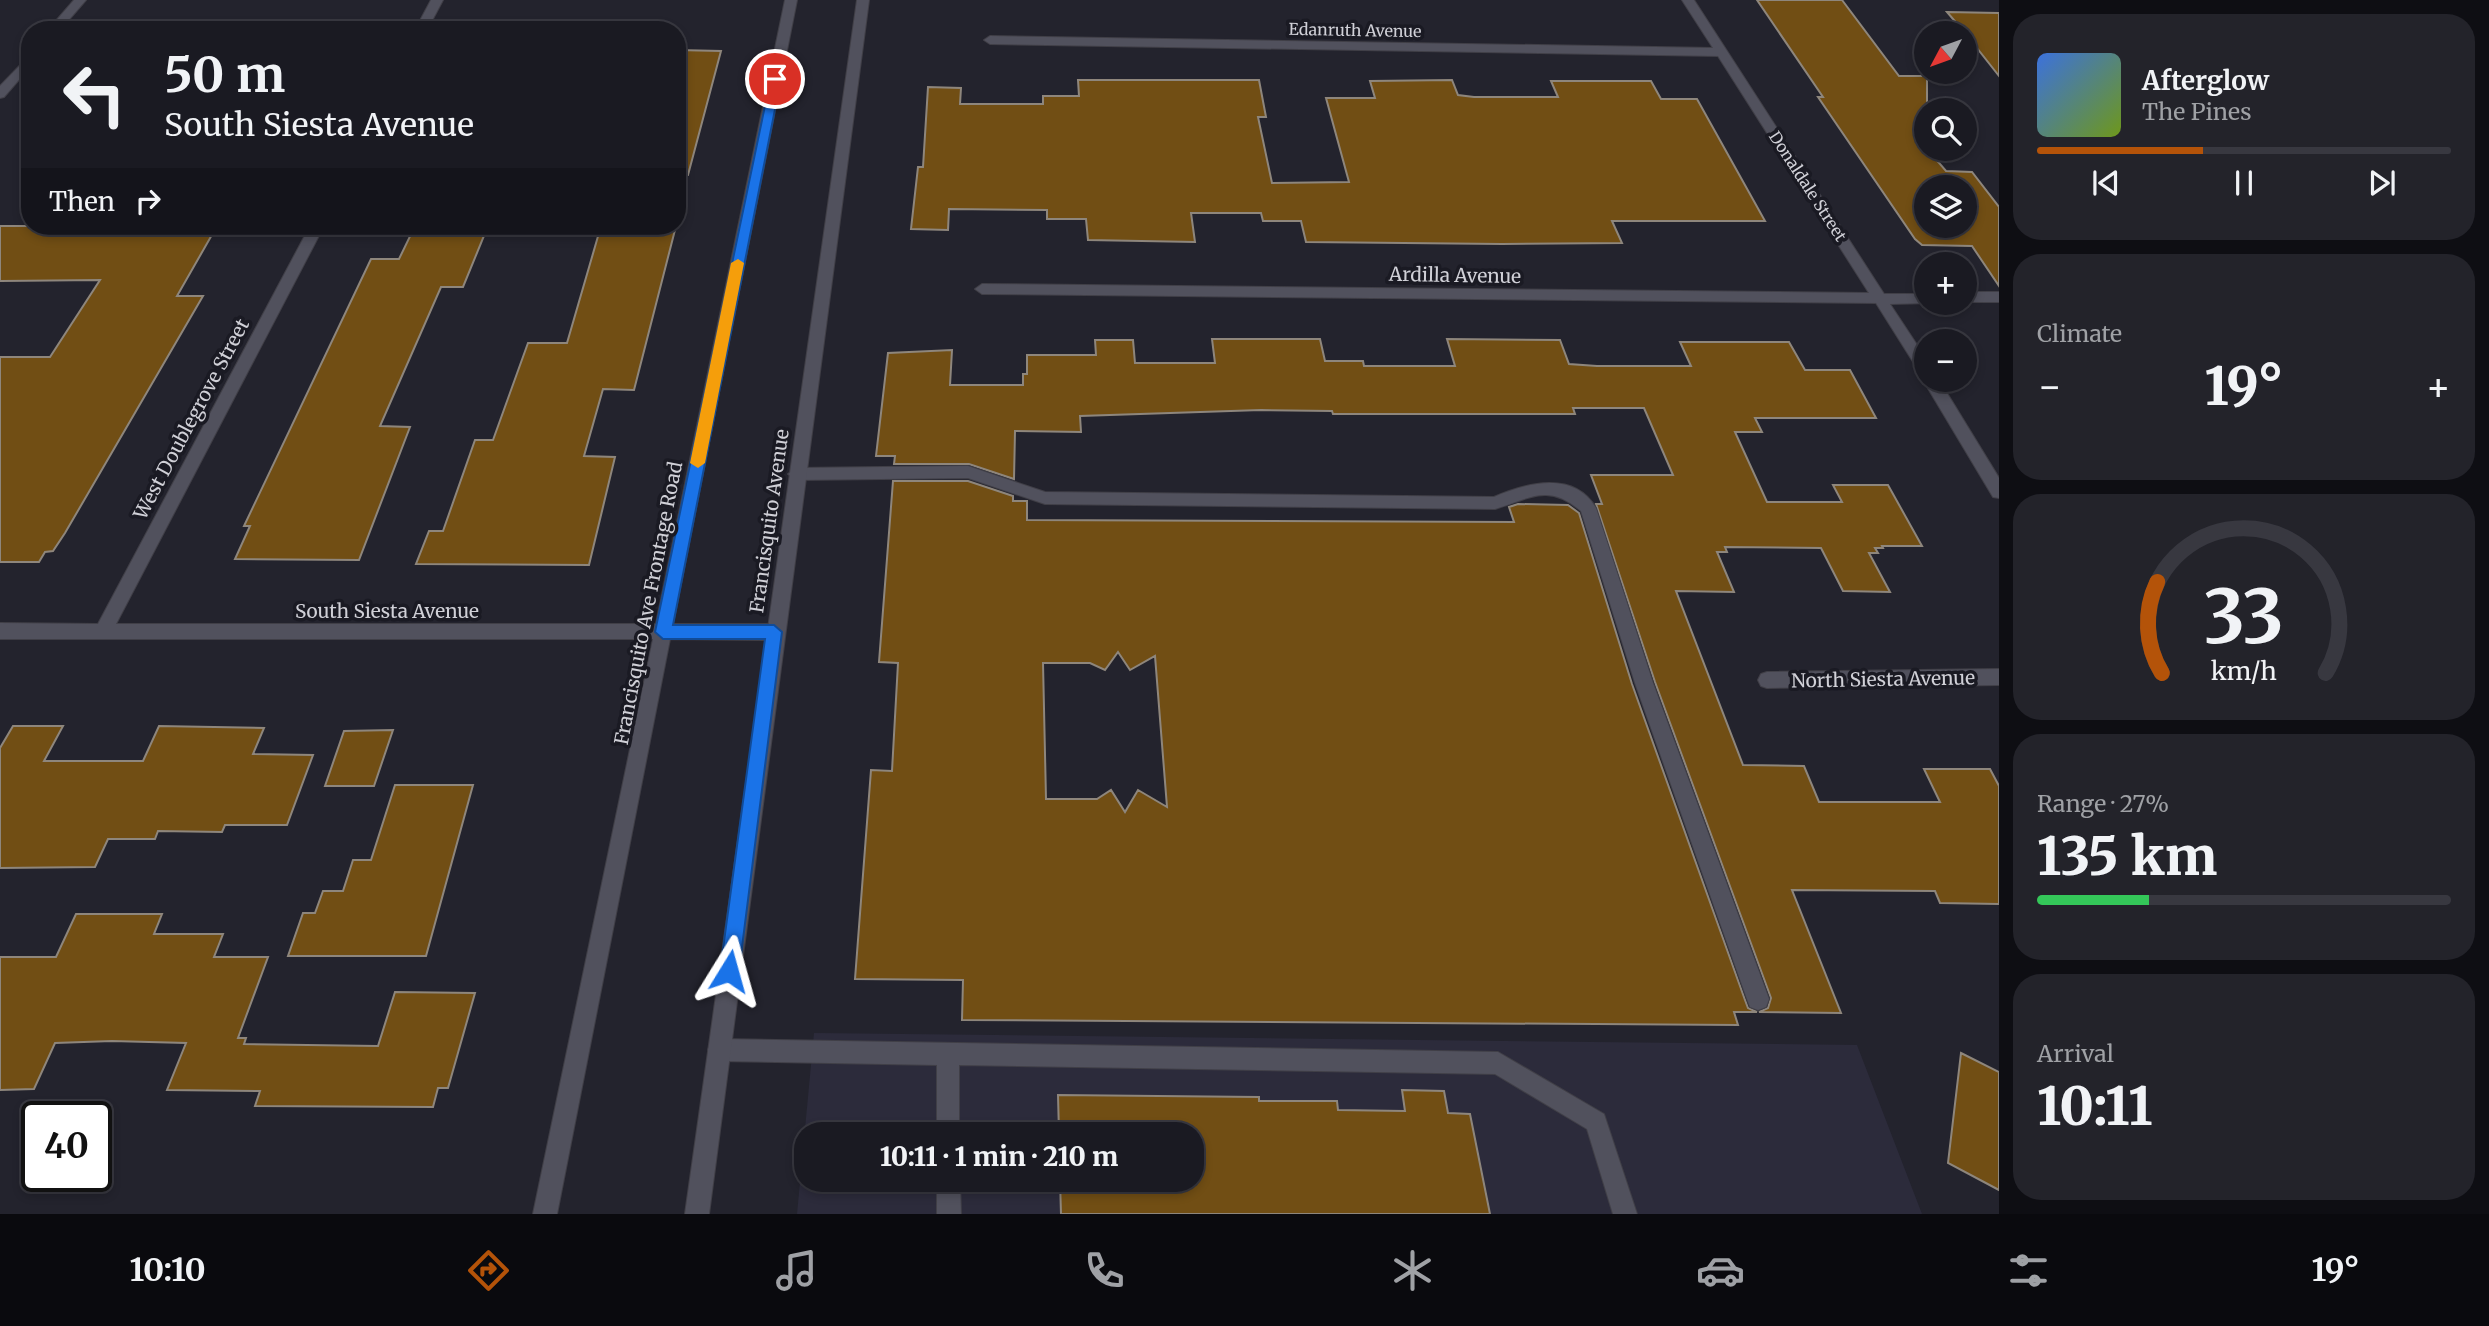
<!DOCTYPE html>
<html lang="en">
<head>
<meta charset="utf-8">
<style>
	:root { --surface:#1a1a22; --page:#23232a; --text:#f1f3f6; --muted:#9fa1a5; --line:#383840; --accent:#b45309 }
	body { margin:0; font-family:Merriweather,serif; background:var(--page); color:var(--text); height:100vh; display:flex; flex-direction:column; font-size:26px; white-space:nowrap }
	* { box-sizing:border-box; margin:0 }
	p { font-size:23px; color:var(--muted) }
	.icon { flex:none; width:38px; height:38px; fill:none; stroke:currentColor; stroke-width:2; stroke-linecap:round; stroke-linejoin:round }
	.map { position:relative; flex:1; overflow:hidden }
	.sheet { display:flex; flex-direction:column; gap:14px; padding:14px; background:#0e0e13; width:490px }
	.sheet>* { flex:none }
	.banner { position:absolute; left:21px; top:21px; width:665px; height:214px; border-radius:28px; box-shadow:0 4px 10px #0003,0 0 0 2px var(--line); background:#1a1a22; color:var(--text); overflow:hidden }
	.needle { width:46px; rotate:229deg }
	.tools { position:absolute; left:1914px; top:21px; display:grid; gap:14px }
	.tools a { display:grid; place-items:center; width:63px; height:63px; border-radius:50%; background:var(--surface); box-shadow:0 4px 10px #0003,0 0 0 2px var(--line); font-size:35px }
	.speed { position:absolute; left:21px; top:1101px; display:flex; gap:14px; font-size:35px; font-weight:700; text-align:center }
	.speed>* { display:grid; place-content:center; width:91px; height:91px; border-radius:50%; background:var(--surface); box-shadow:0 4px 10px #0003,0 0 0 2px var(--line); line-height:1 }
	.speed .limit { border:4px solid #111; border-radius:10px; background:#fff; color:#111 }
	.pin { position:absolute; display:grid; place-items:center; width:60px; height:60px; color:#fff; margin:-30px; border:4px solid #fff; border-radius:50%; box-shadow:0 2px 7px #0007 }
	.me { position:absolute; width:77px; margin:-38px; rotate:8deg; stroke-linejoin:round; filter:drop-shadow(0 0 5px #0008) }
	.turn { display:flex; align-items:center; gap:24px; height:147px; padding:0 28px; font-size:32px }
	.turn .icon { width:91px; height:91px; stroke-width:2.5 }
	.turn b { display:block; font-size:49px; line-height:60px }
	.then { display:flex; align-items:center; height:66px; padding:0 28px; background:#0003; gap:14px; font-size:26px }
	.big { font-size:52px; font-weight:800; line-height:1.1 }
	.sheet .widget { flex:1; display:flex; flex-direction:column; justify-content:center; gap:10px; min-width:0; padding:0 24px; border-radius:28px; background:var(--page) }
	.sheet .dial { align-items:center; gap:0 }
	.dial svg { height:182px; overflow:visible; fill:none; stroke:var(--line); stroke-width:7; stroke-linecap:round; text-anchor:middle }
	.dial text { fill:var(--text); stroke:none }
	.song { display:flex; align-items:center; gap:21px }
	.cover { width:84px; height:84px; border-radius:10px; background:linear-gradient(135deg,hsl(220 70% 55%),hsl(80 70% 35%)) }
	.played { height:7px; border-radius:4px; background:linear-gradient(90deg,var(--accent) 40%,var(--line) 40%) }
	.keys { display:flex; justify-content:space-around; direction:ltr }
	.heat { display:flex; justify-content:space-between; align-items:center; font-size:38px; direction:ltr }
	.charge { height:10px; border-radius:5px; background:linear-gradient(90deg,#34c759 27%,var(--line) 0) }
	.trip { position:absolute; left:794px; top:1122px; width:410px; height:70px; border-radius:28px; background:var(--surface); box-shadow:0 4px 10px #0003,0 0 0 2px var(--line); font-weight:800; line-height:70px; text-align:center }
	.dock { display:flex; height:112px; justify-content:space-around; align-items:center; background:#0a0a0e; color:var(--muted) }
	.dock .icon { width:49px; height:49px }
	.dock .on { color:var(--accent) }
	.dock b { font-size:32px; color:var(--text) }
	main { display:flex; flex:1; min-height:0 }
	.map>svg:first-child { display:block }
	.built { fill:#2c2b3b; fill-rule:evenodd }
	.building { fill:#714e14; stroke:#8e867c; stroke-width:2; fill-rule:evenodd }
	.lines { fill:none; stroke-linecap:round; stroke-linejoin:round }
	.lane-casing { stroke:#403f47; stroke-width:2 }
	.street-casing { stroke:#403f47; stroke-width:2 }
	.secondary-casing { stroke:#403f47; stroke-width:2 }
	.lane { fill:#51515d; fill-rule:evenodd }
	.street { fill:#51515d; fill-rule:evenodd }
	.secondary { fill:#51515d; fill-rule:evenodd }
	.route { fill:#1a73e8; stroke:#114b97; stroke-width:2 }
	.slow { fill:#f59e0b }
	.labels { text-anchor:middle; stroke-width:7; stroke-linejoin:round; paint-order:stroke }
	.far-street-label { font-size:16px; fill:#d0d0d7; stroke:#1a1a23 }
	.street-label { font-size:19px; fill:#d0d0d7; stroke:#1a1a23 }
</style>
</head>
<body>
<main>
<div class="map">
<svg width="1999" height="1214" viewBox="0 0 1999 1214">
	<rect width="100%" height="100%" fill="#23232d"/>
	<path class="built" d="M 814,1033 L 1857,1045 L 1922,1214 L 797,1214 ZM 807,1134 L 1192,1134 L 1192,1180 L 807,1180 Z"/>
	<path class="building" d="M 1757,0 L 1842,0 L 1899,76 L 1927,76 L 1927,149 L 1946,171 L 1972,172 L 1999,207 L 1999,286 L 1972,246 L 1922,245 L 1915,239 L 1818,97 L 1823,97 ZM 1927,187 L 1965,187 L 1965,226 L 1927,226 Z
		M 1947,12 L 1999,13 L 1999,76 L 1965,33 Z
		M 677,50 L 721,51 L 688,175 L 677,174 Z
		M 1078,80 L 1259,80 L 1266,117 L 1258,117 L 1272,183 L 1349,182 L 1326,98 L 1375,98 L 1370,81 L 1452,80 L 1458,95 L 1474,97 L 1558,97 L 1551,81 L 1651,81 L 1661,99 L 1697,99 L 1765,221 L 1612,221 L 1622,243 L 1502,244 L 1306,242 L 1301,221 L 1263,221 L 1261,213 L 1191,213 L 1195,242 L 1088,240 L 1086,219 L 1047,219 L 1047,210 L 949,209 L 948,230 L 911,229 L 918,167 L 923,167 L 928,87 L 961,88 L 960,104 L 1043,104 L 1043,96 L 1079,96 Z
		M 0,226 L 217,226 L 177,296 L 203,296 L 65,533 L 53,551 L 45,552 L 39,562 L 0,562 L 0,357 L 50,357 L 100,280 L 0,281 Z
		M 415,226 L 488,226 L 463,287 L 441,287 L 380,426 L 410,427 L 359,560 L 235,559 L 250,526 L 244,526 L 371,259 L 399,259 Z
		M 601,226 L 676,226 L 634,390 L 603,389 L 584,456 L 615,457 L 589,565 L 416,564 L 429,531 L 443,531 L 475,440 L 493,440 L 528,343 L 567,343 Z
		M 1212,339 L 1320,339 L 1325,361 L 1363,361 L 1364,366 L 1455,366 L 1447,339 L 1560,340 L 1569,364 L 1597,366 L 1691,366 L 1680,342 L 1789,342 L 1805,370 L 1850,370 L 1876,418 L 1755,418 L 1762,432 L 1735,432 L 1767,502 L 1842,502 L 1833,485 L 1888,485 L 1922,546 L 1882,546 L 1883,548 L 1875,548 L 1878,553 L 1869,553 L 1890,592 L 1843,591 L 1821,548 L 1725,547 L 1727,552 L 1717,552 L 1734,592 L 1676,591 L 1743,765 L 1804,766 L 1819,802 L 1940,802 L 1924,769 L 1990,769 L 1999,786 L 1999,904 L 1940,903 L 1935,891 L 1792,890 L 1841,1013 L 1759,1012 L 1768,1008 L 1771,998 L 1655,682 L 1596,504 L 1602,504 L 1591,475 L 1673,475 L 1644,408 L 1573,408 L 1575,414 L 1333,414 L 1332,411 L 1261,410 L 1080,416 L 1081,432 L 1015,431 L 1014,479 L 969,464 L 894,464 L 895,456 L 876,456 L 888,353 L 952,350 L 950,385 L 1023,385 L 1023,374 L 1027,374 L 1027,355 L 1096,355 L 1095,340 L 1133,340 L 1135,363 L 1215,363 Z
		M 893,481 L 968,481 L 1013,496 L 1013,501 L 1027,501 L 1027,520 L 1514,522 L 1509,507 L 1518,504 L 1568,505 L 1579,513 L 1632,684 L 1745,1000 L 1748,1008 L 1757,1012 L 1734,1012 L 1738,1025 L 962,1020 L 963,980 L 855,979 L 871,770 L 892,771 L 898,663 L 879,662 ZM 1118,652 L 1130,670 L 1155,656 L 1167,807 L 1138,790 L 1125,812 L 1111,790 L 1097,799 L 1046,799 L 1043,663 L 1090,663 L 1105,670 Z
		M 13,726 L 63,726 L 44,761 L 143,761 L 159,726 L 264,728 L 253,754 L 313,755 L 287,825 L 225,825 L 222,832 L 158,831 L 155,839 L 108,839 L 95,867 L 0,868 L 0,748 Z
		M 393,730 L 374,786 L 325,786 L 344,731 Z
		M 395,785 L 473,785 L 426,956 L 288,956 L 303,913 L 315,913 L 323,891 L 343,891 L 353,860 L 371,860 Z
		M 76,914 L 162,914 L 154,934 L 223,934 L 214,957 L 268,957 L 238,1038 L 246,1038 L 244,1044 L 378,1046 L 395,992 L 475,993 L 448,1088 L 438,1088 L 433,1107 L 255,1106 L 260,1091 L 167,1090 L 186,1043 L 112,1041 L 55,1043 L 34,1089 L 0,1090 L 0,957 L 56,957 Z
		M 1961,1053 L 1999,1072 L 1999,1190 L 1948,1163 Z
		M 1402,1090 L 1444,1091 L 1448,1113 L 1470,1114 L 1490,1214 L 1061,1214 L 1060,1180 L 1192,1180 L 1192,1134 L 1059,1134 L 1058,1095 L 1259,1097 L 1259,1101 L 1337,1101 L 1338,1110 L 1405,1111 Z"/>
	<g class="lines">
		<defs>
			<path id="lane" d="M 968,466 L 1045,492 L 1494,497 C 1526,483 1574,470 1596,508 L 1653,683 L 1769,999 L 1766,1007 L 1758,1010 L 1750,1007 L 1747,999 L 1635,683 L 1581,511 C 1548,483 1531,498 1495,509 L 1045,504 L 968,478 L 796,480 L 788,474 L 796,468 Z
				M 719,1039 L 1498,1052 L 1604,1114 L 1637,1214 L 1613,1214 L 1587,1129 L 1495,1074 L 959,1065 L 959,1134 L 937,1134 L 937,1065 L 719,1061 L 711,1058 L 708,1050 L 711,1042 Z
				M 937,1180 L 960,1180 L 961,1214 L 937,1214 Z"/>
			<path id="street" d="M 74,0 L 86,0 L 60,30 L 48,30 Z
				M 431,0 L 443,0 L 427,30 L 415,30 Z
				M 785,0 L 797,0 L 673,624 L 774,624 L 780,627 L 783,632 L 780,637 L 774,640 L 670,639 L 557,1214 L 533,1214 L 653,639 L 0,639 L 0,623 L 98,624 L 310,226 L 324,226 L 116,624 L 656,624 Z
				M 1682,0 L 1694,0 L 1884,294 L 1927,294 L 1927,303 L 1931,303 L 1890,304 L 1927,360 L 1927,380 L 1939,380 L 1999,478 L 1999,498 L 1993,497 L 1923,380 L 1925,377 L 1922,376 L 1876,303 L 982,294 L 975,289 L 982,284 L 1869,293 L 1718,56 L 990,44 L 984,40 L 990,36 L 1713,48 Z
				M 30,55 L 30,67 L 4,97 L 0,98 L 0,86 Z
				M 1965,292 L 1999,292 L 1999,302 L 1965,302 Z
				M 1999,669 L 1999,685 L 1767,688 L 1761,686 L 1758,680 L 1761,674 L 1767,672 Z"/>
			<path id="secondary" d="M 857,0 L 869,0 L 709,1214 L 685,1214 Z"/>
		</defs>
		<use href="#lane" class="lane-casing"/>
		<use href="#street" class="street-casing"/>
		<use href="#secondary" class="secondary-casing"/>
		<use href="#lane" class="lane"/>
		<use href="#street" class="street"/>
		<use href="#secondary" class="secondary"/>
	</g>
	<path class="route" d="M 771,77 L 781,79 L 673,625 L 774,625 L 782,632 L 739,971 L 736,978 L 729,981 L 722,978 L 720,971 L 765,639 L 663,639 L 655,632 Z"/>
	<path class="slow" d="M 738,259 L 744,263 L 705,463 L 698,468 L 690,463 L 731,263 Z"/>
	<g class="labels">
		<g class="far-street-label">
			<text transform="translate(1355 30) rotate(1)" y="6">Edanruth Avenue</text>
			<text transform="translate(1808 186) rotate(57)" y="6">Donaldale Street</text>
		</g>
		<g class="street-label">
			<text transform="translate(1455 275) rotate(1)" y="7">Ardilla Avenue</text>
			<text transform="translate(191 419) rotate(-62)" y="7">West Doublegrove Street</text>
			<text transform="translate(769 521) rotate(-82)" y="7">Francisquito Avenue</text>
			<text transform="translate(648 603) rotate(-79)" y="7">Francisquito Ave Frontage Road</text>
			<text x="387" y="618">South Siesta Avenue</text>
			<text transform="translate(1883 679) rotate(-1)" y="7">North Siesta Avenue</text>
		</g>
	</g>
</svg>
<div class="tools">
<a><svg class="needle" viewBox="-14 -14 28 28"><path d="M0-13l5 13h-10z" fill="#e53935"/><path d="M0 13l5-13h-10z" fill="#9fa1a5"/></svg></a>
<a><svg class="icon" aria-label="search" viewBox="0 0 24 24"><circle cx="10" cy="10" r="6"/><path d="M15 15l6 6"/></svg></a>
<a><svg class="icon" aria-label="layers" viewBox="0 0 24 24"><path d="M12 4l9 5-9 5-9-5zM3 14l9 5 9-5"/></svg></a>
<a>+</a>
<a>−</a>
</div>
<div class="speed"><div class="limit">40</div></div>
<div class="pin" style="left:775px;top:79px;background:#d93025"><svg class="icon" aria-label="arrive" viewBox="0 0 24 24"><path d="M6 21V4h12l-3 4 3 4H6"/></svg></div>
<svg class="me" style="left:729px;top:971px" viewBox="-20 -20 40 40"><path d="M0-17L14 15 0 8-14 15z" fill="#1a73e8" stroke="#fff" stroke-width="4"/></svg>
<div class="trip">10:11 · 1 min · 210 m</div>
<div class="banner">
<div class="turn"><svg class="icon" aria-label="left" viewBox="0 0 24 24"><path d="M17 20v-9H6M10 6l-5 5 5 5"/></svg><div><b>50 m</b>South Siesta Avenue</div></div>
<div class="then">Then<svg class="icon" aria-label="right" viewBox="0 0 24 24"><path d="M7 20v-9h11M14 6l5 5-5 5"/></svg></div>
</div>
</div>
<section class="sheet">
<div class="widget">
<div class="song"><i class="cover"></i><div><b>Afterglow</b><p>The Pines</p></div></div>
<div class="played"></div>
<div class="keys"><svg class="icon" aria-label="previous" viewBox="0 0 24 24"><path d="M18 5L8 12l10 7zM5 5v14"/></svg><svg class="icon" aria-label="pause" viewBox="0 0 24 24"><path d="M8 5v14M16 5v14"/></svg><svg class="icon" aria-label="next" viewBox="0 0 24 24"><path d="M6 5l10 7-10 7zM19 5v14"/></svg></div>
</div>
<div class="widget"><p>Climate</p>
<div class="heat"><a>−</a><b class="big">19°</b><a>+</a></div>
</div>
<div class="widget dial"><svg viewBox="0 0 100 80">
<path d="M14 69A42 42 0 1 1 86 69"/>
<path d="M14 69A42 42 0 0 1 12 29" stroke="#b45309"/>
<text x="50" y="56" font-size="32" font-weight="700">33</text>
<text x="50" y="72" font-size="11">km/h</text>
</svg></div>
<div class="widget"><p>Range · 27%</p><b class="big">135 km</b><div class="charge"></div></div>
<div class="widget"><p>Arrival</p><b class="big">10:11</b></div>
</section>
</main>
<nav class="dock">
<b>10:10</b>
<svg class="icon on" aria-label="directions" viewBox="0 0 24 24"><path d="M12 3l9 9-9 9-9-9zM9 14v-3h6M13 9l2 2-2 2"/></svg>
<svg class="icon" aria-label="music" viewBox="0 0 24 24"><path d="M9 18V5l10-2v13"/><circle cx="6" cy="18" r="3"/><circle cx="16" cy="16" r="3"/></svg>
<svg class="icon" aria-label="phone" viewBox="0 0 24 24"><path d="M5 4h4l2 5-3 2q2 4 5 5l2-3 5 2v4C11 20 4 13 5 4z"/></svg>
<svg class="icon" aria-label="climate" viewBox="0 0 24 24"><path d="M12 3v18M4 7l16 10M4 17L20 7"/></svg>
<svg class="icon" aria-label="car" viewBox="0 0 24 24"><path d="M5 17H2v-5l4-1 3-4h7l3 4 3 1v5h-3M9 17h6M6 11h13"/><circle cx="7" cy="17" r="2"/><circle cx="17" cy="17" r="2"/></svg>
<svg class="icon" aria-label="filters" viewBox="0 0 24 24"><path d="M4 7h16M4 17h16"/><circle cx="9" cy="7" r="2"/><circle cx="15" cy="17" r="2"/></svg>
<b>19°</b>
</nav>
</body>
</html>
